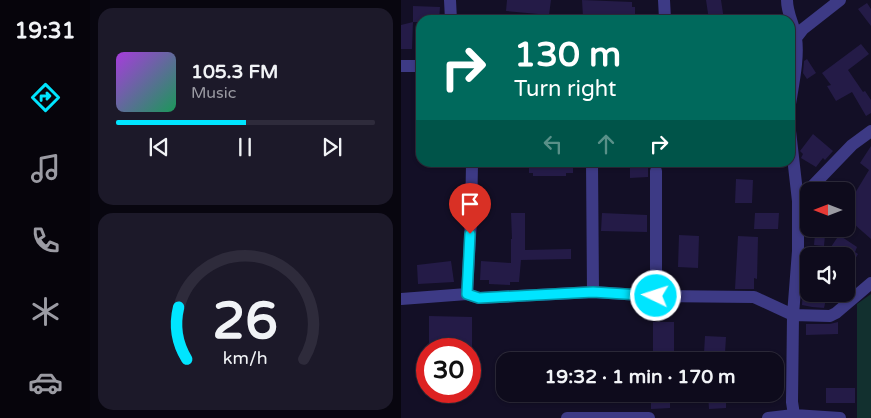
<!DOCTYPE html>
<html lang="en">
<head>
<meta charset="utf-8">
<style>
	:root { --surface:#0e0b1c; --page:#1c1929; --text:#f1f3f6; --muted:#9b9ba3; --line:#2e2b3b; --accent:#00e5ff }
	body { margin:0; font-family:"Varela Round",sans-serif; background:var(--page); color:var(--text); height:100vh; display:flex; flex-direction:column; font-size:19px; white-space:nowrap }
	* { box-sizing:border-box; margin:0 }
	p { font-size:16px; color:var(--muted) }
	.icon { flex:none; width:28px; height:28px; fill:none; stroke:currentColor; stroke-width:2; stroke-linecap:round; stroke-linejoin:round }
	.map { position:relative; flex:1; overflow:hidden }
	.details { display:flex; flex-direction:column; gap:8px; padding:8px; background:#08060f; width:311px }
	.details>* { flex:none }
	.guide { position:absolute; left:15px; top:15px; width:379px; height:152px; border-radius:15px; box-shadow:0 1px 4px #0004,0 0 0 1px var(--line); background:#00695c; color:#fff; overflow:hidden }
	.needle { width:32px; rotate:270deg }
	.buttons { position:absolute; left:399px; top:182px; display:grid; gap:10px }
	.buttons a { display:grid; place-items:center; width:55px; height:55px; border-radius:10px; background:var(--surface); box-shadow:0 1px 4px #0004,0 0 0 1px var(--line); font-size:25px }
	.speed { position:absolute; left:15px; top:338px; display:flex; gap:10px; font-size:25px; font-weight:700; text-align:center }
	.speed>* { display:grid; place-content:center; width:65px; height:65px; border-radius:50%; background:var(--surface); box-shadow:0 1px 4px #0004,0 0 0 1px var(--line); line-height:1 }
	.speed .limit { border:8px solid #d22; background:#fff; color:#111 }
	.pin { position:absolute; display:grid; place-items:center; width:42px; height:42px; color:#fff; margin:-51px -21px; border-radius:50% 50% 50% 0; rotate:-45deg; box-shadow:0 0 5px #0007 }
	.pin .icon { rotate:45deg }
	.me { position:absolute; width:55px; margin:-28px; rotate:274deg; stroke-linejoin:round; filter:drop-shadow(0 0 4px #0008) }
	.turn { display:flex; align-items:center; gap:18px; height:105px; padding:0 15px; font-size:22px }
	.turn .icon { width:65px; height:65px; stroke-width:2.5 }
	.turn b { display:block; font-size:35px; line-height:42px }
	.lanes { display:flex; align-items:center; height:48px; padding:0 15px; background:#0003; justify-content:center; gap:25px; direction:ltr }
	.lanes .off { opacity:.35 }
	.details .card { flex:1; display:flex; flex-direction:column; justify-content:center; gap:8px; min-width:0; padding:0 18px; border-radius:15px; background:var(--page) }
	.details .dial { align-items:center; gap:0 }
	.dial svg { height:130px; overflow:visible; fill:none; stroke:var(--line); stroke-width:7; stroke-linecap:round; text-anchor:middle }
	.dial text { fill:var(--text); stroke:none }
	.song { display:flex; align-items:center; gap:15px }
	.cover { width:60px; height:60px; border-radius:8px; background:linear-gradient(135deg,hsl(280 70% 55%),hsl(150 70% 35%)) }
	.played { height:5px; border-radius:2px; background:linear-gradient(90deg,var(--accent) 50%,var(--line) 50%) }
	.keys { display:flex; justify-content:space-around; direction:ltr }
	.trip { position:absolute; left:95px; top:352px; width:288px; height:50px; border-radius:15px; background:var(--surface); box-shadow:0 1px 4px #0004,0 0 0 1px var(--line); font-weight:800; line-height:50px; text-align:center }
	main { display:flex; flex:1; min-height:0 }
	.tabs { display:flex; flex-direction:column; width:90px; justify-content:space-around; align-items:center; background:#06040b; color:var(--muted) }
	.tabs .icon { width:35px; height:35px }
	.tabs .selected { color:var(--accent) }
	.tabs b { font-size:22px; color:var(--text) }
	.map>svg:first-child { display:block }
	.green { fill:#12302f }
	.building { fill:#241b47 }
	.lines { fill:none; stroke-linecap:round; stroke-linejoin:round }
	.street { stroke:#3d3a85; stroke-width:12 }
	.route-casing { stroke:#0095a6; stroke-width:12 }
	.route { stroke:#00e5ff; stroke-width:9 }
</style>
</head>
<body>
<main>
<nav class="tabs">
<b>19:31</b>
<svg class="icon selected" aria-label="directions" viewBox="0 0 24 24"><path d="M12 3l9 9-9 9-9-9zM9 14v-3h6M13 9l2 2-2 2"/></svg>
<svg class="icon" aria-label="music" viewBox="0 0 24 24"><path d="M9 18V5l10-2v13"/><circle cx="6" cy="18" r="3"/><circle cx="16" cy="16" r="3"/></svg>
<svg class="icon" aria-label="phone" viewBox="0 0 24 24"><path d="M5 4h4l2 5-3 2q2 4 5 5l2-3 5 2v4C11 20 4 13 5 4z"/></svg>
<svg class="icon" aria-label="climate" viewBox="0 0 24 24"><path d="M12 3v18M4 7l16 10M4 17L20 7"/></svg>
<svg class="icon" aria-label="car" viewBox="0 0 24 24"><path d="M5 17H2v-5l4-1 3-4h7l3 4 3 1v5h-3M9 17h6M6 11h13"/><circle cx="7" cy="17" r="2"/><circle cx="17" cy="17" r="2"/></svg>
</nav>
<section class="details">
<div class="card">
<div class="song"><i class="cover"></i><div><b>105.3 FM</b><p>Music</p></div></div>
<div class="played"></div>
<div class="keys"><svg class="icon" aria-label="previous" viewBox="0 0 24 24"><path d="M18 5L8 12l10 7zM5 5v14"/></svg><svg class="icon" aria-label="pause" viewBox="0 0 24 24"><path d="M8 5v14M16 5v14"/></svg><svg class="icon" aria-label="next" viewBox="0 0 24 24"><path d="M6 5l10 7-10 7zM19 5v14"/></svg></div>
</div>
<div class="card dial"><svg viewBox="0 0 100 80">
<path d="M14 69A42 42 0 1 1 86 69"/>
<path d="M14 69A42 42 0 0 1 9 37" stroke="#00e5ff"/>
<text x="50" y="56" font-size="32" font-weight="700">26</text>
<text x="50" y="72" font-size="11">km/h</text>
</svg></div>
</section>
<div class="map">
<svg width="470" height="418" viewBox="0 0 470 418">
	<rect width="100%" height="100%" fill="#130f26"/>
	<path class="green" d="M 470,294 L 470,418 L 456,418 L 456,304 Z"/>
	<path class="building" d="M 106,0 L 150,0 L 148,15 L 105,11 Z
		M 181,0 L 231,2 L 231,7 L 234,7 L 234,20 L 200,20 L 200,16 L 182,17 Z
		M 305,0 L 320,0 L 323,20 L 308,20 Z
		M 466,3 L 470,9 L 470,26 L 457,9 Z
		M 12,6 L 39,7 L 38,20 L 20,20 L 20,22 L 12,22 Z
		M 12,22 L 11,49 L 0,49 L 0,25 Z
		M 460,44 L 468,54 L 447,70 L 462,92 L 464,91 L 470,100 L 470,113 L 465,116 L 451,92 L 435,101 L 426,86 L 430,85 L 421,73 Z
		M 406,59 L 415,73 L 406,79 L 402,73 L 403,61 Z
		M 412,134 L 432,151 L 424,160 L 422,158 L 415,167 L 400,158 L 402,154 L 399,151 Z
		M 470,146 L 470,239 L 445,217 L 445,194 L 451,198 L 468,170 L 459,163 Z
		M 128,162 L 172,162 L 172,173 L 165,173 L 165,176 L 132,176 L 132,173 L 128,173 Z
		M 229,162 L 247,162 L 247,177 L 229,178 Z
		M 335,179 L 352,180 L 351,203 L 334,203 Z
		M 110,213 L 124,213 L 124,250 L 170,249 L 170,259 L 120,260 L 118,282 L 109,282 L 109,285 L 88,284 L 88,280 L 79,280 L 80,261 L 110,263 L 110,239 L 111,239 Z
		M 201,213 L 246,215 L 246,232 L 200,231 Z
		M 354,213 L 378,213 L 377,229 L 353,229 Z
		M 414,234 L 424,235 L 423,246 L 413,245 Z
		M 278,235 L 298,236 L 297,268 L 277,267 Z
		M 438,235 L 456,247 L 454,252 L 457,254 L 453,261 L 430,247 Z
		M 337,236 L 357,237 L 356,279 L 353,278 L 353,289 L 334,289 Z
		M 50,261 L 53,282 L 17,284 L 16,265 Z
		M 402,289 L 408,291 L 408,294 L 426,295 L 423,308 L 411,307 L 401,305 Z
		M 28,316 L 71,317 L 71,349 L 52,349 L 52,346 L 28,345 Z
		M 252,322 L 273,322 L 273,352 L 252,352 Z
		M 437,322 L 437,334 L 405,335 L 405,324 L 429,324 Z
		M 304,336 L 325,337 L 324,353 L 303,353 Z
		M 425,388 L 454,388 L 454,403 L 425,403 Z
		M 250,394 L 269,394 L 269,408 L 250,409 Z
		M 307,394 L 325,394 L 325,408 L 308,409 Z"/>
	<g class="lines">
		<path class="street" d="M 49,0 L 50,20
			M 263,0 L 264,19
			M 386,0 C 386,14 393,24 395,38 C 398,57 392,85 389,104
			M 395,38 L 402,29 L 439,0
			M 0,66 L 20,66
			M 389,131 L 397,201 L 397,251 L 392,315 L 391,402 L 393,415 L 439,418
			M 191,162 L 192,292 L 255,296
			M 71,164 L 70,219 L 66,294 L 78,298 L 192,292
			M 255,171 L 255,296 L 353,297 L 392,315 L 429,316 L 435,313 L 470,283
			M 397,201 L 451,145 L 470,131
			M 0,299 L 66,294
			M 166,418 L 248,418
			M 367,418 L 393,415"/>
	</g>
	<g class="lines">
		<defs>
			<path id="route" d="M 69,234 L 66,294 L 78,298 L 192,292 L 255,296"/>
		</defs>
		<use href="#route" class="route-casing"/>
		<use href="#route" class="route"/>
	</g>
</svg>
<div class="buttons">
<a><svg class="needle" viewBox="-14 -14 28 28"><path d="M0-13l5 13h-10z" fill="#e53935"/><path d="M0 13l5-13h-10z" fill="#9b9ba3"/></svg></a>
<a><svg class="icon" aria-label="sound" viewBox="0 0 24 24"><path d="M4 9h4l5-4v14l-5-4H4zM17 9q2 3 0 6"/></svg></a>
</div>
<div class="speed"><div class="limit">30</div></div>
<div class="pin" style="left:69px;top:234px;background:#d93025"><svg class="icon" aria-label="arrive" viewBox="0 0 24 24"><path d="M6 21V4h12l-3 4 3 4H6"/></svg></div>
<svg class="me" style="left:255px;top:296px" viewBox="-20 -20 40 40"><circle r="17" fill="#00e5ff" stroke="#fff" stroke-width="3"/><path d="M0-11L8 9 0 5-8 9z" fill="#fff"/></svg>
<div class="trip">19:32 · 1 min · 170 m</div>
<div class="guide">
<div class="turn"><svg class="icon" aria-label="right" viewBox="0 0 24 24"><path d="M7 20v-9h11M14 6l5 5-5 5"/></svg><div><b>130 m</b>Turn right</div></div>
<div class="lanes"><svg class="icon off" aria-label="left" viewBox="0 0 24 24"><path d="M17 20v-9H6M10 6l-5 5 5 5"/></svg><svg class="icon off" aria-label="ahead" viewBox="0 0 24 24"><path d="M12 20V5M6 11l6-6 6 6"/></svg><svg class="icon" aria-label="right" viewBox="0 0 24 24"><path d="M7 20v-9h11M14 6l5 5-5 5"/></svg></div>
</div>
</div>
</main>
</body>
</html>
